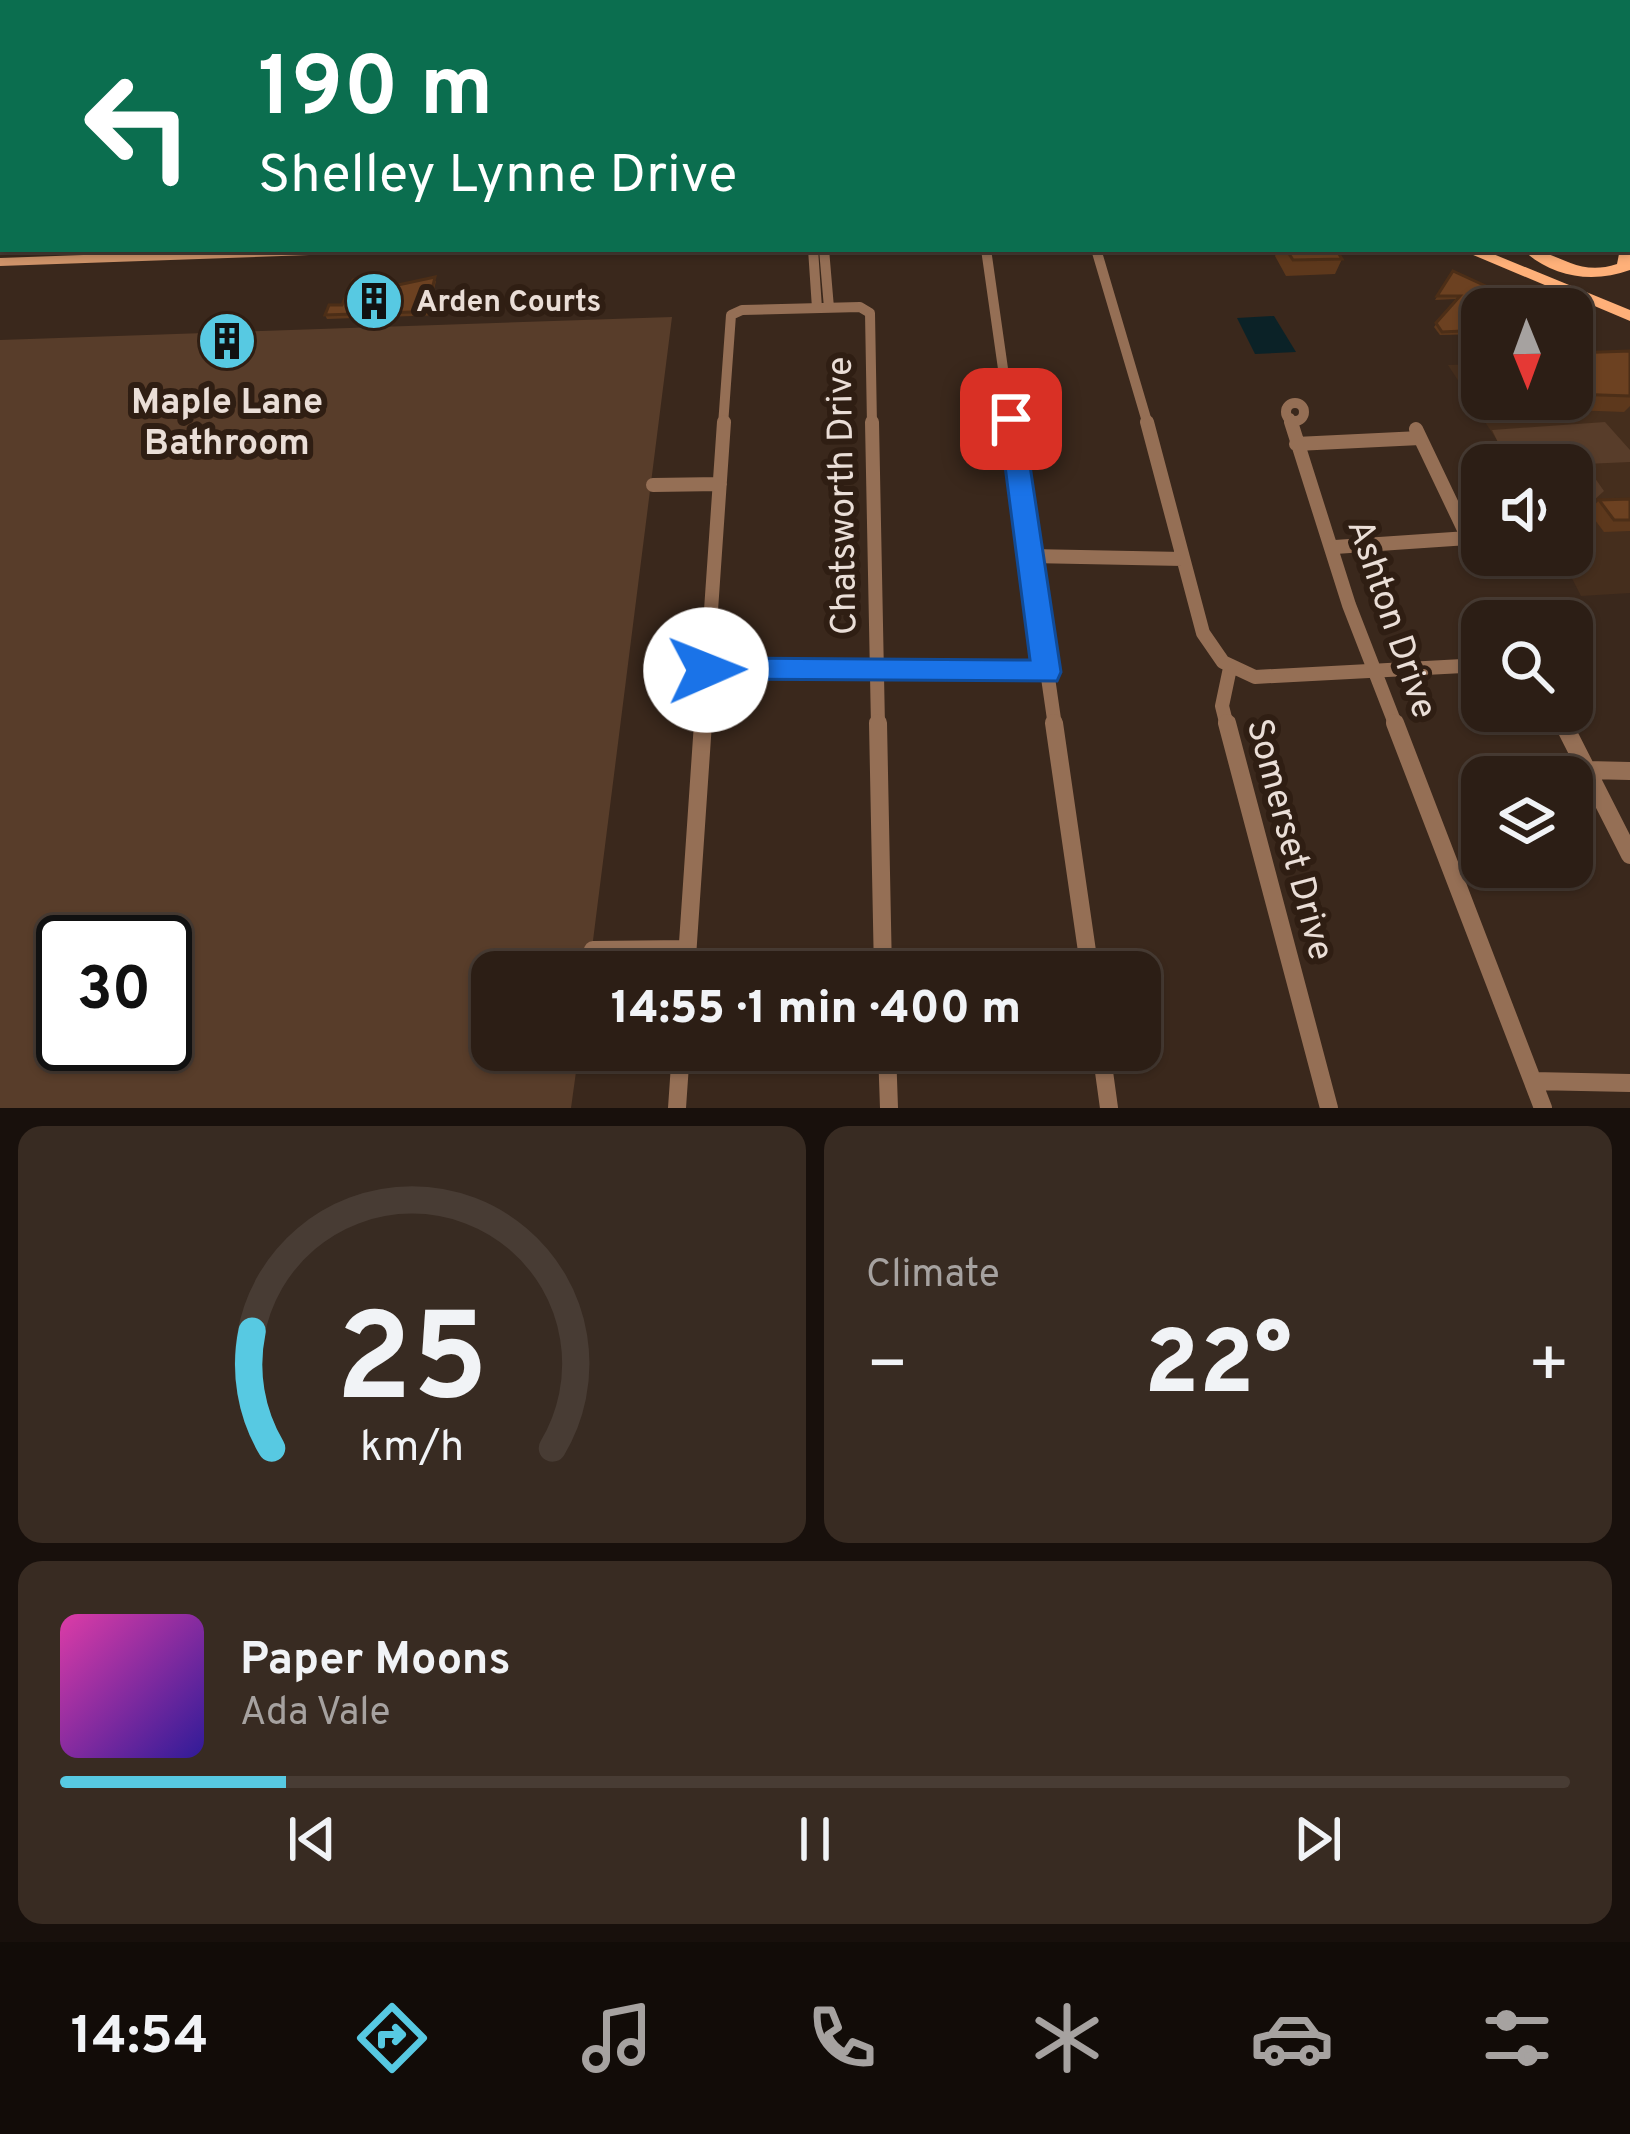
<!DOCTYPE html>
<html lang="en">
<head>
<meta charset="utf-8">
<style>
	:root { --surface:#2c1e15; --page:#382b22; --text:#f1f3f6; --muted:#a6a2a0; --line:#483c34; --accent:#57c9e2 }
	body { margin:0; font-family:Overpass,sans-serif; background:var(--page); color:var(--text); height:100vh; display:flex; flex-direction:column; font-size:45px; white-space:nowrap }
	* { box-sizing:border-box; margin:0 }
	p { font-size:39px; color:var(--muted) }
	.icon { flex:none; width:66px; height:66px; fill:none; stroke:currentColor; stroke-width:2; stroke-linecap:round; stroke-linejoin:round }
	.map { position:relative; height:1108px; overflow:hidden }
	.panel { display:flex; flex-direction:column; gap:18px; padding:18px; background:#18100c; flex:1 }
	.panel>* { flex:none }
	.hud { position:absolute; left:0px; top:0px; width:1632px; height:252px; box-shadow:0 3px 9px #0004,0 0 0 3px var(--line); background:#0b6e4f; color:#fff; overflow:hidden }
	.needle { width:78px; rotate:179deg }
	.tools { position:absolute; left:1461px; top:288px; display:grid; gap:24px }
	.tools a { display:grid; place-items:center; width:132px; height:132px; border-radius:24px; background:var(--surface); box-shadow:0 3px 9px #0004,0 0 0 3px var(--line); font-size:60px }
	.speed { position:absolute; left:36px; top:915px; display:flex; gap:24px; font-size:60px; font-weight:700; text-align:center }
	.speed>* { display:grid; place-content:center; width:156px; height:156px; border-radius:50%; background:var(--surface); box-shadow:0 3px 9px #0004,0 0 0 3px var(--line); line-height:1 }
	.speed .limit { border:6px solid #111; border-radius:18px; background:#fff; color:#111 }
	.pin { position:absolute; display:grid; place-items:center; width:102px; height:102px; color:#fff; margin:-51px; border-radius:24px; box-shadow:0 6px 18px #0006 }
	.me { position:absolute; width:132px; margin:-66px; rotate:89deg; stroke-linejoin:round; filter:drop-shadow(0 0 9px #0008) }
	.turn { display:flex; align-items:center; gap:42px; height:252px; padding:0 60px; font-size:54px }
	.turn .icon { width:156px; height:156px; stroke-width:2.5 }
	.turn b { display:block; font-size:84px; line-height:102px }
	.big { font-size:90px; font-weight:800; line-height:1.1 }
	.panel .card { flex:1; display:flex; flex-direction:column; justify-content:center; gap:18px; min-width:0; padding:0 42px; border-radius:24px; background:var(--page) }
	.panel .dial { align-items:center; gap:0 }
	.dial svg { height:312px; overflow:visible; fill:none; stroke:var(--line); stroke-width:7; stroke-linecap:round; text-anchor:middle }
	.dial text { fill:var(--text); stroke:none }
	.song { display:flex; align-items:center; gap:36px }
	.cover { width:144px; height:144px; border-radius:18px; background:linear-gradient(135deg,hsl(320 70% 55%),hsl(250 70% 35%)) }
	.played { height:12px; border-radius:6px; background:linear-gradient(90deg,var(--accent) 15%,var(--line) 15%) }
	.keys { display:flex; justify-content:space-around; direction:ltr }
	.heat { display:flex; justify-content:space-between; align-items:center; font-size:66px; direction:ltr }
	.panel .tiles { flex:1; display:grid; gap:18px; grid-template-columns:1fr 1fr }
	.card:last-child { grid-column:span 2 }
	.trip { position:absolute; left:471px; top:951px; width:690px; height:120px; border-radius:24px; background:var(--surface); box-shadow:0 3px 9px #0004,0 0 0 3px var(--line); font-weight:800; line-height:120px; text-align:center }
	.menu { display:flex; height:192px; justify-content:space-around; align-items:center; background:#120c08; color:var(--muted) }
	.menu .icon { width:84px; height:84px }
	.menu .selected { color:var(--accent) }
	.menu b { font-size:54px; color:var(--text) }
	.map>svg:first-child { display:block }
	.built { fill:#452e1d }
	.green { fill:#583d2a; fill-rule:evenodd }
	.water { fill:#0b2227 }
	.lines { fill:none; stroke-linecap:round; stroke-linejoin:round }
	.river { fill:#0b2227; fill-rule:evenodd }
	.minor-far3 { stroke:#956f55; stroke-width:9 }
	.minor-far2 { stroke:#956f55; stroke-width:10 }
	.minor-far1 { stroke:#956f55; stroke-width:14 }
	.minor { stroke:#956f55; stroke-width:18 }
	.tertiary { fill:#956f55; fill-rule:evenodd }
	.secondary { fill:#d0946a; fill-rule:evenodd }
	.primary { fill:#feb079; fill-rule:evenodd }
	.wall { fill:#5d381c }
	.building { fill:#6c4121; stroke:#4c2e17; stroke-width:3 }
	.route { fill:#1a73e8; stroke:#114b97; stroke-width:3 }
	.labels { text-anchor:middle; stroke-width:12; stroke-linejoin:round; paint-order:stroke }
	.far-poi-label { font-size:30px; font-weight:bold; fill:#eaded7; stroke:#2f1e13; text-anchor:start }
	.poi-label { font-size:36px; font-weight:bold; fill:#eaded7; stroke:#2f1e13 }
	.street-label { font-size:36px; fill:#eaded7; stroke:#2f1e13 }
</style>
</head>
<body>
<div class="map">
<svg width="1630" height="1108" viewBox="0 0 1630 1108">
	<rect width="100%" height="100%" fill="#3a281c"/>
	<path class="built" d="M 494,0 L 1025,0 L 1051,3 L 492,3 Z
		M 1630,358 L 1630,593 L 1581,596 L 1560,555 L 1572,555 L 1572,465 L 1513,465 L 1448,365 L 1482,364 L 1482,399 L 1572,399 Z"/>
	<path class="green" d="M 672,317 L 589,972 L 492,972 L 492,1050 L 579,1050 L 571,1108 L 0,1108 L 0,340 ZM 63,942 L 165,942 L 165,1044 L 63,1044 Z
		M 1605,422 L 1630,450 L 1630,462 L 1585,464 L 1604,491 L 1592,502 L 1572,502 L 1572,465 L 1509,465 L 1492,430 Z"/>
	<path class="water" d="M 1274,316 L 1296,352 L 1255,354 L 1237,318 Z"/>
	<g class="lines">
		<path class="river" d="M 1112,0 L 1135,0 L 1140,3 L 1117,3 Z
			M 1286,0 L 1296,0 L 1295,3 L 1285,3 Z
			M 1410,0 L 1435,0 L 1440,3 L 1415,3 Z
			M 1629,80 L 1630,80 L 1630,87 L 1629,87 Z"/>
		<path class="minor-far3" d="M 891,0 L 898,3"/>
		<path class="minor-far2" d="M 813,249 L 817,308
			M 824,249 L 829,308
			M 986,249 L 1011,425
			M 1096,249 L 1148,425
			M1286 412a9 9 0 1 1 18 0a9 9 0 1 1-18 0Z
			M 1290,418 L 1292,425
			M 723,425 L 731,315 L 742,310 L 860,307 L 870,313 L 872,425"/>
		<path class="minor-far1" d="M 872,422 L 878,726
			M 1011,422 L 1055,726
			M 1147,422 L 1203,633 L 1223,662 L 1255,677 L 1482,665
			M 1291,422 L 1349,605 L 1396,726
			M 1296,444 L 1420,438
			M 653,485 L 720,484
			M 1335,547 L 1468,538 L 1416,429
			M 1030,556 L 1183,559
			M 706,671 L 1046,672
			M 1557,711 L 1565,726
			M 703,726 L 724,422
			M 1227,726 L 1222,706 L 1230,668"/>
		<path class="minor" d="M 878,723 L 883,972
			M 1054,723 L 1090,972
			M 1227,723 L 1329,1108
			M 1395,723 L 1543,1108
			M 1563,723 L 1630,855
			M 1587,770 L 1630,771
			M 593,950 L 687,949
			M 686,972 L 703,723
			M 887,1050 L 889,1108
			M 1101,1050 L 1109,1108
			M 1533,1081 L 1630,1083
			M 677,1108 L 681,1050"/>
		<path class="tertiary" d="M 148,0 L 143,3 L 128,3 L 133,0 Z
			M 3,40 L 3,46 L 0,47 L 0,41 Z"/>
		<path class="secondary" d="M 1629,205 L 1630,205 L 1630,213 L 1629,213 Z
			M 250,249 L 372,249 L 365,253 L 0,266 L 0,258 Z"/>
		<path class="primary" d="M 1407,0 L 1420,0 L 1422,3 L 1409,3 Z
			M 1629,224 L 1630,225 L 1630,235 L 1629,234 Z
			M 1630,245 L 1630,270 C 1592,284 1551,277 1522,249 C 1558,249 1575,278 1617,264 L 1620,249 L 1629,249 Z
			M 1459,249 L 1481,249 L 1630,310 L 1630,321 Z"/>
	</g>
	<path class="wall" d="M 1597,0 L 1630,0 L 1630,27 L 1629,3 L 1601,3 Z
		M 1278,249 L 1286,249 L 1342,259 L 1335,274 L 1286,276 L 1275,256 Z
		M 1453,271 L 1503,294 L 1501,298 L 1498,298 L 1482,309 L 1482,334 L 1440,335 L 1434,327 L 1456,299 L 1435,300 Z
		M 369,279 L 369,286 L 436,281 L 431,302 L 444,305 L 441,315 L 327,319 L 325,315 L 342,305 Z
		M 1630,351 L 1630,406 L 1624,412 L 1546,409 L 1538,399 L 1572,399 L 1572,353 Z
		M 1630,499 L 1630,531 L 1604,532 L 1589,512 L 1599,500 Z"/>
	<path class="building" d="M 1286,249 L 1336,249 L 1342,259 L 1293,260 Z
		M 1453,271 L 1503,294 L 1492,295 L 1514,309 L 1482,309 L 1482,330 L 1442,332 L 1436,323 L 1460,296 L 1437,296 Z
		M 435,277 L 429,302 L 442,301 L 440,311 L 325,315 L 329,305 L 342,305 L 353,280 L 369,279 L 366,286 L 398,285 Z
		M 1630,351 L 1630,396 L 1572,394 L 1572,353 Z
		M 1630,499 L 1630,520 L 1614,520 L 1599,500 Z"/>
	<path class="route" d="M 1011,410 L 1023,419 L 1061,672 L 1057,681 L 695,679 L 691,670 L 706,658 L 1030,660 L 999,419 Z"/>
	<defs>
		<symbol id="building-disc" viewBox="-11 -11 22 22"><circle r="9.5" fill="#57c9e2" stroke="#2f1e13"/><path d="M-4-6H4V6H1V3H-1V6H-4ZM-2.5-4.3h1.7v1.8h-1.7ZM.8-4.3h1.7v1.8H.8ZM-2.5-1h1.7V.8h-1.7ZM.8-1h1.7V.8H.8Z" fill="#111"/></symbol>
	</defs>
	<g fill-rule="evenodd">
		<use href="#building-disc" x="341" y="268" width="66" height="66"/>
		<use href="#building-disc" x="194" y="308" width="66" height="66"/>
	</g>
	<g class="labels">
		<g class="far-poi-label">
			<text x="416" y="311">Arden Courts</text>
		</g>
		<g class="poi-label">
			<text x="227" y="413">Maple Lane<tspan x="227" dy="41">Bathroom</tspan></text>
		</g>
		<g class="street-label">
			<text transform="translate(840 496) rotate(-91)" y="13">Chatsworth Drive</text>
			<text transform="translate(1394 618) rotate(71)" y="13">Ashton Drive</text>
			<text transform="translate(1292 839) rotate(75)" y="13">Somerset Drive</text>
		</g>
	</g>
</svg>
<div class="tools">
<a><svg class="needle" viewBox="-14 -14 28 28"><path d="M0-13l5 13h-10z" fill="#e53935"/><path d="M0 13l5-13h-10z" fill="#a6a2a0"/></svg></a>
<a><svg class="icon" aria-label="sound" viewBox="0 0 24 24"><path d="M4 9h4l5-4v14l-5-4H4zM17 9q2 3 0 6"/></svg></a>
<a><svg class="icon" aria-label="search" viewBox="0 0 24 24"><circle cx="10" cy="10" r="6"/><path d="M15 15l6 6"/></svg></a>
<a><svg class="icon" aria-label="layers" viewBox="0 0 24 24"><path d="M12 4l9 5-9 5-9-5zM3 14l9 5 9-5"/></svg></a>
</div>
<div class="speed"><div class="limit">30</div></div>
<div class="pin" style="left:1011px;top:419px;background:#d93025"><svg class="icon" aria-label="arrive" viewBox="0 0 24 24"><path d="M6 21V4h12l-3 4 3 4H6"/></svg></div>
<svg class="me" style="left:706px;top:670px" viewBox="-20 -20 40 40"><circle r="19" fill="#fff"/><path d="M0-13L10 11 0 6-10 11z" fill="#1a73e8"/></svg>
<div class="trip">14:55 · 1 min · 400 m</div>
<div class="hud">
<div class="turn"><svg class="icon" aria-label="left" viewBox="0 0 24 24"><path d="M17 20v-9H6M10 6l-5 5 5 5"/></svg><div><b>190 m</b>Shelley Lynne Drive</div></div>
</div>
</div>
<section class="panel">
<div class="tiles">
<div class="card dial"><svg viewBox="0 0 100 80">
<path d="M14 69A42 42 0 1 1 86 69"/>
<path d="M14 69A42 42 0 0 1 9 39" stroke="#57c9e2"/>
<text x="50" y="56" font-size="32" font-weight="700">25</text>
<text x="50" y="72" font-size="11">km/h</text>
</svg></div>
<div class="card"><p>Climate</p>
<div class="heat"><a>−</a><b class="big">22°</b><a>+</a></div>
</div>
<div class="card">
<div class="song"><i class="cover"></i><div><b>Paper Moons</b><p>Ada Vale</p></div></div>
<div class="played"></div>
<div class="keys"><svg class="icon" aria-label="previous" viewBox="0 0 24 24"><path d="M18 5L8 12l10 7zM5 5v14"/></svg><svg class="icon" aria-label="pause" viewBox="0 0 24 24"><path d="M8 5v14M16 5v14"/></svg><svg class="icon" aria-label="next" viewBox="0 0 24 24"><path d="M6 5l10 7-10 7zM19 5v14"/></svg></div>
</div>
</div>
</section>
<nav class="menu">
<b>14:54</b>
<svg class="icon selected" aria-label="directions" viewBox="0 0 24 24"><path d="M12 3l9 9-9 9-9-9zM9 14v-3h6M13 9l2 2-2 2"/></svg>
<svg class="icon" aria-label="music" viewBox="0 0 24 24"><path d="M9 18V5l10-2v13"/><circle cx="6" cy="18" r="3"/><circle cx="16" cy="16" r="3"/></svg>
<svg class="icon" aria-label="phone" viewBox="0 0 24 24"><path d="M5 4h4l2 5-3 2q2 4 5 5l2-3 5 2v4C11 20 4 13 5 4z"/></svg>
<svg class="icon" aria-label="climate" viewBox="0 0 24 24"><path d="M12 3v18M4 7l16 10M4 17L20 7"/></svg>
<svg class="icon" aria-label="car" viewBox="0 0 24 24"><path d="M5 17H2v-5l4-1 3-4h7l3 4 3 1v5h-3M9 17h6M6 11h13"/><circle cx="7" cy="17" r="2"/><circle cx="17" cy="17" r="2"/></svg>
<svg class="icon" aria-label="filters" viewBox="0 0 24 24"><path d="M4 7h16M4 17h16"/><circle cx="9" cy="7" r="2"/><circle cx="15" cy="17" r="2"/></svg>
</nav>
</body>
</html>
